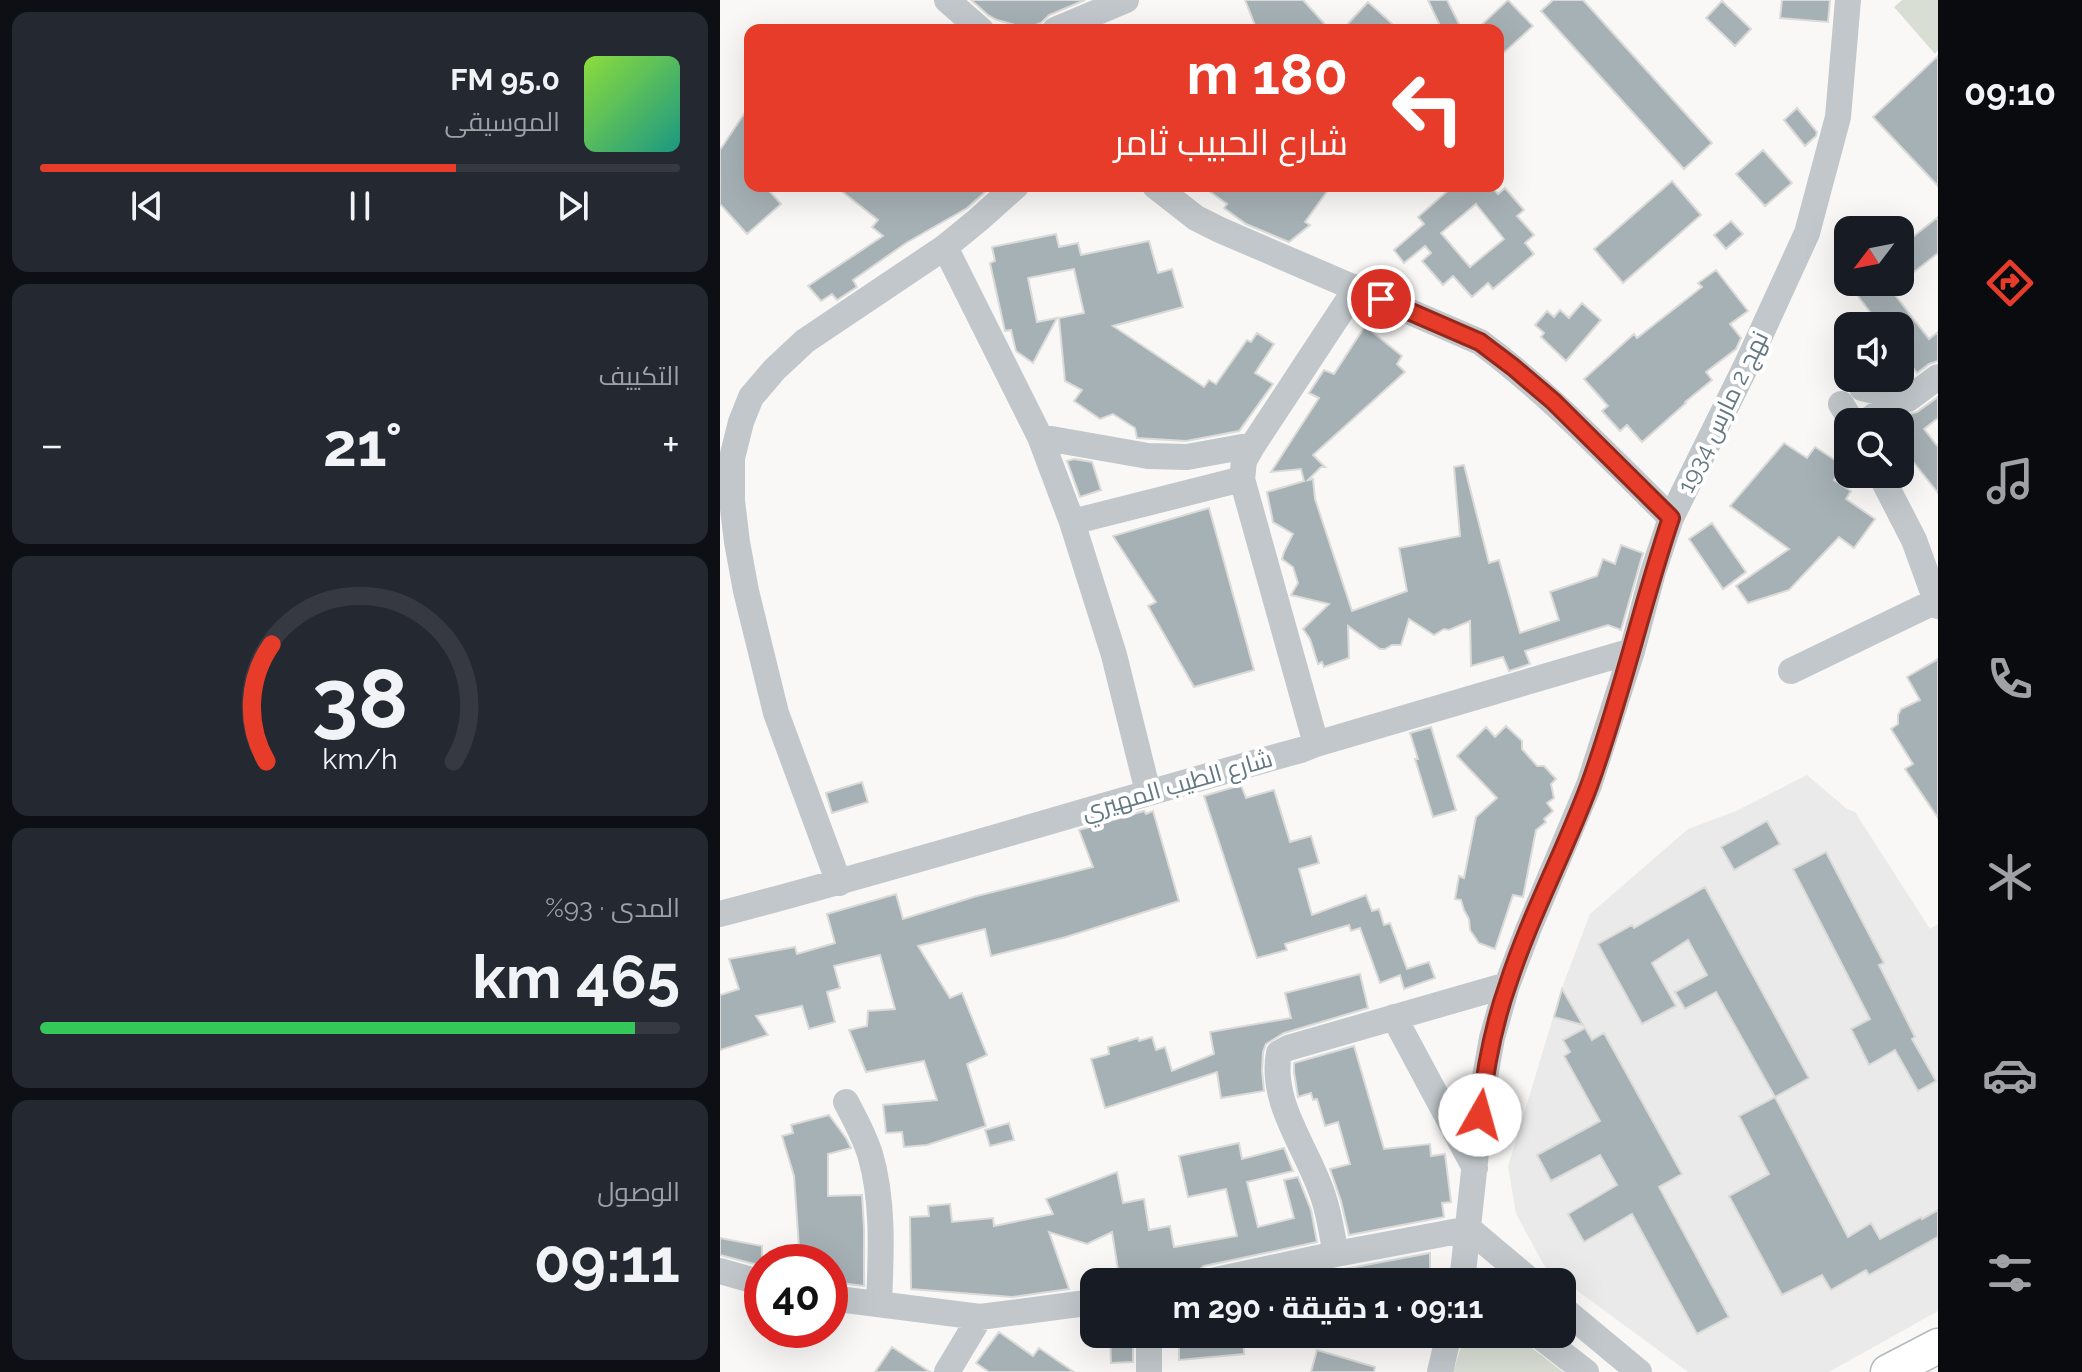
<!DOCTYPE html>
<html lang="ar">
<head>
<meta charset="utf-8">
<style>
	:root { --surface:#171b24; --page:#242831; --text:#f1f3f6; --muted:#9ea1a6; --line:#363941; --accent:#e63c29 }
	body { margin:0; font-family:Raleway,Cairo,sans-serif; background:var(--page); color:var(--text); direction:rtl; height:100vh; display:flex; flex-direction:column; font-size:30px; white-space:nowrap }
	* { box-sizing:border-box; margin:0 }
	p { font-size:26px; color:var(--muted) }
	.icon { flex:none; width:44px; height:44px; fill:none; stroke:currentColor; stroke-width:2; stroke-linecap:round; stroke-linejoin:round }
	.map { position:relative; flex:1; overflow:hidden; direction:ltr }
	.side { display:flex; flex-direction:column; gap:12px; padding:12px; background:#0d0f14; width:720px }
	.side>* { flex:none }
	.hud { position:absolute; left:24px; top:24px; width:760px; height:168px; border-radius:16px; box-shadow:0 8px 32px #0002; direction:rtl; background:#e63c29; color:#fff; overflow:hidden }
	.needle { width:52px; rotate:238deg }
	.tools { position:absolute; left:1114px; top:216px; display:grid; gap:16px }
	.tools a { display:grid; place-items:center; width:80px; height:80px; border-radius:16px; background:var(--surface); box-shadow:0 8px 32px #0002; font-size:40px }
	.speed { position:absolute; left:24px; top:1244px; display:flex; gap:16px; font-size:40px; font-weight:700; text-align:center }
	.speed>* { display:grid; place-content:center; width:104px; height:104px; border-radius:50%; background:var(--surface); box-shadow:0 8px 32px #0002; line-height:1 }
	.speed .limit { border:12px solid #d22; background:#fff; color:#111 }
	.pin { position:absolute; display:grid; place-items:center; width:68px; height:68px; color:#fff; margin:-34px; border:4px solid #fff; border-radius:50%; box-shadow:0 2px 8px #0007 }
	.me { position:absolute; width:88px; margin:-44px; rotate:7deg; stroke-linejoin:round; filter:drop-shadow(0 0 6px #0008) }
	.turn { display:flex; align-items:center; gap:28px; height:168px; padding:0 24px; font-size:36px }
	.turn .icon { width:104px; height:104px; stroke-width:2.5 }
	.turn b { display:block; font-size:56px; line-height:68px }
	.big { font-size:60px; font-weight:700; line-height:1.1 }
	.side .card { flex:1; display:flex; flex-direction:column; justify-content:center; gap:12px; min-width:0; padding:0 28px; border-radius:16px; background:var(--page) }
	.side .dial { align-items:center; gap:0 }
	.dial svg { height:208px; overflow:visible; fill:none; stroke:var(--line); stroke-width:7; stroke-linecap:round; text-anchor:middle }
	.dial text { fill:var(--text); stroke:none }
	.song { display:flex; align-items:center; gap:24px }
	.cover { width:96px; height:96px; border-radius:12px; background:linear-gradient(135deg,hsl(90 70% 55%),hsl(170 70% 35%)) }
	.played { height:8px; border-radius:4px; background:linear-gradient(90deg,var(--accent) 65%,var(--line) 65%) }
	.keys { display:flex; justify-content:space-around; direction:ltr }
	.heat { display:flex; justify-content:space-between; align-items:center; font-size:44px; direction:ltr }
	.charge { height:12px; border-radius:6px; background:linear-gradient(90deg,#34c759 93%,var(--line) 0) }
	.trip { position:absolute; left:360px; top:1268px; width:496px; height:80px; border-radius:16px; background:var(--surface); box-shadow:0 8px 32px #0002; font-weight:700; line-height:80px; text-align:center; direction:rtl }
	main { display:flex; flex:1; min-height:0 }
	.menu { display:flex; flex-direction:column; width:144px; justify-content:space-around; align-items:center; background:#090b0e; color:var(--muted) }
	.menu .icon { width:56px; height:56px }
	.menu .selected { color:var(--accent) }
	.menu b { font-size:36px; color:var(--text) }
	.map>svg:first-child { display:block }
	.built { fill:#e9eae9 }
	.green { fill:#d9ded5 }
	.building { fill:#a6b1b5; stroke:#dadad8; stroke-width:2; fill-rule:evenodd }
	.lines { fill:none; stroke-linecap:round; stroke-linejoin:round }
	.major-casing { stroke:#b3b9bc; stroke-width:37 }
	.minor { stroke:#c1c7ca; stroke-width:26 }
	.major { stroke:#fff; stroke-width:34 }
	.route-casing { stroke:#96271b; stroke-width:20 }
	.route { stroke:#e63c29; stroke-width:14 }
	.labels { text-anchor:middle; stroke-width:8; stroke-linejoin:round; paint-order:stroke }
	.street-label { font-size:24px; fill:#637881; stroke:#fff }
</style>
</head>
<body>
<main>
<nav class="menu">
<b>09:10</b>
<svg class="icon selected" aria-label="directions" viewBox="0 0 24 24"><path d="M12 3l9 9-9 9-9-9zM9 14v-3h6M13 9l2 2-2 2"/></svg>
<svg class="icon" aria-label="music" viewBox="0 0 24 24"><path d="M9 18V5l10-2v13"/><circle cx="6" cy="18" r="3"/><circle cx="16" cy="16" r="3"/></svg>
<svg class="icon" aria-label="phone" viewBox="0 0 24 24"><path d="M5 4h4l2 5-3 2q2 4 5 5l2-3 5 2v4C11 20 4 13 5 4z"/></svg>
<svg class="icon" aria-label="climate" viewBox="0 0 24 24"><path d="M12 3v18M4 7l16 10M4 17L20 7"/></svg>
<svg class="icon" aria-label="car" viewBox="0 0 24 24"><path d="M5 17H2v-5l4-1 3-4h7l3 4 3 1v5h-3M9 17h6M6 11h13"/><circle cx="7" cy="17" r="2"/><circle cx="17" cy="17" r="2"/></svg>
<svg class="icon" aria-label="filters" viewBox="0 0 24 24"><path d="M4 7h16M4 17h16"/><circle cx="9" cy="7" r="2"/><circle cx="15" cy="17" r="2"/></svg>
</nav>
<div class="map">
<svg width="1218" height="1372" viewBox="0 0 1218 1372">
	<rect width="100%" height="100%" fill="#f9f8f6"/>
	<path class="built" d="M 1087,775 L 1127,809 L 1135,812 L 1210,929 L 1218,924 L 1218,1311 L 1109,1372 L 968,1372 L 825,1267 L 796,1214 L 788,1166 L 843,985 L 870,914 L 968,829 L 1016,811 Z"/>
	<path class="green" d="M 1182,0 L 1218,0 L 1218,50 L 1215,54 L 1174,7 Z
		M 745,1334 L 794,1334 L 843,1372 L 733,1372 Z"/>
	<path class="building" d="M 251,0 L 365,0 L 329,15 L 321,23 L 310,27 L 299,26 L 277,20 L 268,15 Z
		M 525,0 L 583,0 L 610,30 L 537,30 Z
		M 708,0 L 727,0 L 742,30 L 722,30 Z
		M 788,0 L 813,26 L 778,58 L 778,30 L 756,30 Z
		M 833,0 L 863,0 L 992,143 L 964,169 L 821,11 Z
		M 1062,0 L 1110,0 L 1108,22 L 1060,18 Z
		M 1002,1 L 1031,29 L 1015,46 L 986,18 Z
		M 648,2 L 679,30 L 622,30 Z
		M 1218,56 L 1218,186 L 1153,117 Z
		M 30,105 L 30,186 L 45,186 L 61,204 L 27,234 L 0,204 L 0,150 Z
		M 1077,108 L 1097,132 L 1096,136 L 1085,146 L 1064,120 Z
		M 1043,150 L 1072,183 L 1045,206 L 1016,174 Z
		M 952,181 L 981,215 L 903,283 L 874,249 Z
		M 115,186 L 272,186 L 247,208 L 186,243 L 133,280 L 137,287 L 117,300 L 112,294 L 101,301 L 88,286 L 163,236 L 152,227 L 158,220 Z
		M 482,186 L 611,186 L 585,222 L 590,225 L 569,242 L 526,224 L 504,208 L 507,204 Z
		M 733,186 L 778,186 L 774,189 L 778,194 L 785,188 L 804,210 L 797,216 L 814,235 L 805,243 L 814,254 L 773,289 L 768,283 L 752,297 L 733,276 L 723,285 L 702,261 L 711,253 L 705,246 L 684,263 L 674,250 L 704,224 L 698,217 ZM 756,204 L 784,239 L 750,267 L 721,233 Z
		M 1218,217 L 1218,253 L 1180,283 L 1180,247 Z
		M 1011,221 L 1023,234 L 1006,249 L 994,235 Z
		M 336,234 L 339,247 L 358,243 L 361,255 L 429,241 L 438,273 L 452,269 L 463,307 L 393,326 L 484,387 L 489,380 L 496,384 L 527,340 L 531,342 L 537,333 L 554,344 L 535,373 L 553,384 L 519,431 L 466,441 L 417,438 L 415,428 L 393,414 L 380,419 L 354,401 L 362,390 L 345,381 L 339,318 L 364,313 L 354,269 L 308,278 L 317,322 L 337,318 L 313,363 L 296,351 L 291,330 L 285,331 L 270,263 L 275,261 L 272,247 Z
		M 996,270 L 1028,311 L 1010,324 L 1021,338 L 1016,349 L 986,372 L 992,380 L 965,402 L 966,403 L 922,442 L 907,425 L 900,431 L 882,411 L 888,406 L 864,379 L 914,334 L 917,338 L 982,287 L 978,283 Z
		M 1127,282 L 1165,282 L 1209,339 L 1218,332 L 1218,361 L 1209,364 L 1197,373 L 1180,351 L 1180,326 L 1161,326 Z
		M 862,303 L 881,320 L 846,361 L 821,337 L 824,333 L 815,325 L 827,311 L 834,317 L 840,310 L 849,318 Z
		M 645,326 L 682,356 L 677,364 L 685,372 L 593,455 L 605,467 L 601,467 L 588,480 L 593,479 L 595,499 L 632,611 L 687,591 L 679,548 L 740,536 L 734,467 L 744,465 L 769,563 L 779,560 L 800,633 L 839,620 L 830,592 L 877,576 L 883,559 L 895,564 L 901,545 L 923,553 L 901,630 L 888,625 L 805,651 L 810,664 L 789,671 L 783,657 L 751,666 L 750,621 L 729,630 L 724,629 L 714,635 L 689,619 L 681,645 L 672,645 L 665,649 L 660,649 L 628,626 L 629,658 L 604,667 L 602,662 L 598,664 L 590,639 L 583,629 L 609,604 L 571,595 L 578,583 L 573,567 L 562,559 L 564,552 L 573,534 L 553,522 L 547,492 L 584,481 L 581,469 L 551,472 L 599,398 L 589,393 L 604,370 L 614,374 Z
		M 1218,397 L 1218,418 L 1204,429 L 1218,447 L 1218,493 L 1180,445 L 1180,416 L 1197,412 Z
		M 1064,443 L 1087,458 L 1095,447 L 1124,466 L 1114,480 L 1131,491 L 1126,499 L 1155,519 L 1134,548 L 1119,537 L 1069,590 L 1028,603 L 1016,586 L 1069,549 L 1010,506 Z
		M 354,459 L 372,462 L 381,490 L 360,497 L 347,461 Z
		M 489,508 L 534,670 L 474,687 L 428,606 L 436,602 L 393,536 Z
		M 992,523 L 1026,572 L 1003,589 L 969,539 Z
		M 1218,659 L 1218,818 L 1185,769 L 1193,764 L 1171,729 L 1178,724 L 1178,715 L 1181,709 L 1200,700 L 1187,677 Z
		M 786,726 L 802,741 L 802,749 L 817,766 L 824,766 L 836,779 L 831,784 L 834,798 L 827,803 L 833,811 L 824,819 L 826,822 L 816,830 L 803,897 L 793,895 L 775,949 L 759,943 L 750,930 L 749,919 L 744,910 L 741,900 L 735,899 L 739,876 L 744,878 L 756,817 L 777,798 L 737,756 L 766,727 L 775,737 Z
		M 711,727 L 736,810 L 713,817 L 695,759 L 698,759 L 690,733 Z
		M 142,782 L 148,802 L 112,813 L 106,793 Z
		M 521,785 L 526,798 L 554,790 L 570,842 L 591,836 L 599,863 L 579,869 L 592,915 L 646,895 L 652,911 L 659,909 L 664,925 L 670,923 L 687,969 L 709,962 L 715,978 L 684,989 L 680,975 L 660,983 L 640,928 L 631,931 L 629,925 L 565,944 L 567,950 L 537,958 L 484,796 Z
		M 424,811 L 426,814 L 433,811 L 459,901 L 346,937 L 271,956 L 265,929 L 198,946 L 230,998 L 242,993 L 267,1055 L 247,1064 L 266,1126 L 207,1145 L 184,1147 L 182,1132 L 166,1133 L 163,1105 L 217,1100 L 204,1061 L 146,1072 L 129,1030 L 147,1026 L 148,1011 L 175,1009 L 160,955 L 114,966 L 120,988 L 107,992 L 115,1022 L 89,1029 L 82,1006 L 36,1016 L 48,1035 L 0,1050 L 0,995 L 19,989 L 9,959 L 75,947 L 77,954 L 115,943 L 107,914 L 176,894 L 183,919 L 257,896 L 373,867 L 359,830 Z
		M 1047,821 L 1060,844 L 1014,870 L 1001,847 Z
		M 1106,852 L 1164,963 L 1159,965 L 1195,1037 L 1192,1039 L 1216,1081 L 1198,1091 L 1175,1050 L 1149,1065 L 1131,1029 L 1150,1019 L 1073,869 Z
		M 985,887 L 1089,1078 L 1055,1097 L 996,992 L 965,1009 L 955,992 L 987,975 L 968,940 L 932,963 L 956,1006 L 922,1024 L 878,944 L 912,925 L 914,928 Z
		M 640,974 L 648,1008 L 564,1033 L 546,1044 L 543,1052 L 542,1071 L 544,1091 L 501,1098 L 497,1072 L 385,1108 L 371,1059 L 389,1054 L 388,1047 L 418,1038 L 419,1041 L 432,1037 L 436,1050 L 445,1047 L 452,1071 L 494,1054 L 490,1032 L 571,1018 L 565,993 Z
		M 842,989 L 863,1025 L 834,1017 Z
		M 865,1028 L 872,1040 L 884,1033 L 962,1174 L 939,1187 L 1009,1317 L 977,1334 L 912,1214 L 864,1242 L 848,1214 L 897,1185 L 880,1155 L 831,1181 L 817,1155 L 880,1121 L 844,1056 L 850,1052 L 843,1040 Z
		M 634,1046 L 664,1149 L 710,1144 L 711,1156 L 725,1154 L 731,1202 L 722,1203 L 724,1217 L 629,1235 L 621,1201 L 610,1169 L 630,1164 L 618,1122 L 605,1126 L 597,1099 L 593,1100 L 591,1093 L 578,1097 L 574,1072 L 574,1063 Z
		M 1055,1097 L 1128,1237 L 1151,1223 L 1160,1239 L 1201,1217 L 1202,1219 L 1218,1210 L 1218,1237 L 1149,1275 L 1146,1270 L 1111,1290 L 1102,1275 L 1062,1295 L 1009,1196 L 1049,1174 L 1019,1116 Z
		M 109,1115 L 126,1138 L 131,1148 L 108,1154 L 108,1196 L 142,1195 L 144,1229 L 144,1286 L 113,1282 L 114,1262 L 80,1262 L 74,1176 L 62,1136 L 73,1133 L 71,1125 Z
		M 289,1123 L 294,1140 L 270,1146 L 265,1130 Z
		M 519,1143 L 522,1159 L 564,1148 L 573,1171 L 527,1182 L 538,1227 L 574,1218 L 564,1180 L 578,1177 L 591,1210 L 597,1242 L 484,1266 L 475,1273 L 419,1282 L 400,1282 L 392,1232 L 367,1244 L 329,1232 L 349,1289 L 292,1297 L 191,1289 L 190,1217 L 209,1216 L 208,1206 L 230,1204 L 232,1222 L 273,1218 L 274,1226 L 333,1214 L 326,1199 L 397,1172 L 403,1203 L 424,1199 L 429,1230 L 450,1226 L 454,1247 L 517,1236 L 506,1189 L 468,1197 L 459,1156 Z
		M 0,1238 L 42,1246 L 42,1266 L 0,1255 Z
		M 710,1253 L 710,1282 L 562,1282 L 619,1270 Z
		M 279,1332 L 313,1356 L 319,1348 L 354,1372 L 269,1372 L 256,1363 Z
		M 390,1334 L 413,1334 L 413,1362 L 391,1363 Z
		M 459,1334 L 523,1334 L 524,1354 L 459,1360 Z
		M 172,1347 L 210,1372 L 155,1372 Z
		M 597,1350 L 655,1367 L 654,1372 L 591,1372 Z"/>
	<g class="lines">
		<defs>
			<path id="major" d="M 1168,1372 L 1218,1346"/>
		</defs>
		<use href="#major" class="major-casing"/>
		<path class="minor" d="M 227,0 L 261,30
			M 335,30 L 406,0
			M 435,186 L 476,218 L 500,230 L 760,342 C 830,394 889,457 951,518
			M 225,247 L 320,437 L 352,522 L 394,655 L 428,792
			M 1142,388 L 1188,399 L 1218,377
			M 1121,404 L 1132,422
			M 1146,422 L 1179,397
			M 320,437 L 428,456 L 467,457 L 533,445
			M 1160,474 L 1194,540 L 1218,606
			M 352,522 L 522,479
			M 1071,671 L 1218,600
			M 596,744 L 522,479 L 524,461 L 533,445 L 637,287
			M 119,883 L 56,713 L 26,591 L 17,542 L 12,501 L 12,458 L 21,422 L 31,397 L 54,370 L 85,341 L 225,247 L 258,220 L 296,186
			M 0,914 C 195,863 387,803 581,750 L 596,744 L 912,651
			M 674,1017 L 755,1168
			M 126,1102 C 135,1119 144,1135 150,1154 C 164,1201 161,1255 159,1304
			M 749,1229 L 812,1282
			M 616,1254 C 612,1236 610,1217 604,1199 C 590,1152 549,1104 559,1053 L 568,1048 L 787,985
			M 0,1271 L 42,1283
			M 487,1282 L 616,1254 L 749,1229
			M 742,1282 L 763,1088 L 772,1038 L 787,985 L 808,930 L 869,785 L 912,651 L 933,572 L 951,518 L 1027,364 L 1087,233 L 1118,117 L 1128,0
			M 110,1298 L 260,1317 L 374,1302
			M 842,1308 L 919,1372
			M 817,1334 L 866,1372
			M 227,1372 L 260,1317
			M 429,1372 L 429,1334
			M 720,1372 L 729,1334"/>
		<use href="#major" class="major"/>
	</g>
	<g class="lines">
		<defs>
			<path id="route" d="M 661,299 L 760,342 L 793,367 L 833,401 L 951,518 C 921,607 901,699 869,786 C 844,853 810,916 788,984 C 773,1026 765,1070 760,1115"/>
		</defs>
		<use href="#route" class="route-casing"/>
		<use href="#route" class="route"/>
	</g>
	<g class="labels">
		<g class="street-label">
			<text transform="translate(1003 412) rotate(-64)" y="8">نهج 2 مارس 1934</text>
			<text transform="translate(457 785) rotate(-16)" y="8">شارع الطيب المهيري</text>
		</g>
	</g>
</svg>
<div class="tools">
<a><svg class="needle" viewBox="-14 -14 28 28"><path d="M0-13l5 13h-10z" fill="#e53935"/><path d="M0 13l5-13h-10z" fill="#9ea1a6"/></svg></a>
<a><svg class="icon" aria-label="sound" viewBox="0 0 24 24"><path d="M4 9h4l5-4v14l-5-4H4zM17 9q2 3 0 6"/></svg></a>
<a><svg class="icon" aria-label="search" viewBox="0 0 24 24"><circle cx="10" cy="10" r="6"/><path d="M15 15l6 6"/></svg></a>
</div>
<div class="speed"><div class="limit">40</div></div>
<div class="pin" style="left:661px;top:299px;background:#d93025"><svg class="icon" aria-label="arrive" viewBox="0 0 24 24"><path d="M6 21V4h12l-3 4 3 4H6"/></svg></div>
<svg class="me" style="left:760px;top:1115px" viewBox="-20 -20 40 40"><circle r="19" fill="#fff"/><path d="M0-13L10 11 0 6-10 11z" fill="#e63c29"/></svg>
<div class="trip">09:11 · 1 دقيقة · 290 m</div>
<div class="hud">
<div class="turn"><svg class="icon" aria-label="left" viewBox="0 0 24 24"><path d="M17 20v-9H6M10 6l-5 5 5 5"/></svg><div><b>180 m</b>شارع الحبيب ثامر</div></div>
</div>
</div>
<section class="side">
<div class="card">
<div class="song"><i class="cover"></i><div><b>95.0 FM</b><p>الموسيقى</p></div></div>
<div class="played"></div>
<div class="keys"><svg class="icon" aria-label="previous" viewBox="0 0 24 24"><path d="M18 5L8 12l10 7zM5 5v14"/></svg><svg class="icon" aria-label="pause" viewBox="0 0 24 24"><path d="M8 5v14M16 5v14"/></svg><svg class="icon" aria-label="next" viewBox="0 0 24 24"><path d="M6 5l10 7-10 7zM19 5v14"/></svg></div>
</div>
<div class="card"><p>التكييف</p>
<div class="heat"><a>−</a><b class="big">21°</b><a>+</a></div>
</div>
<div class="card dial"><svg viewBox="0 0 100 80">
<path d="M14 69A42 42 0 1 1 86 69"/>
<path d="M14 69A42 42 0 0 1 16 24" stroke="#e63c29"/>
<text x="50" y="56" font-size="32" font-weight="700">38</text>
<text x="50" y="72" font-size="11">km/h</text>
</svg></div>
<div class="card"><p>المدى · 93%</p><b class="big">465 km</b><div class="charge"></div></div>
<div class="card"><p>الوصول</p><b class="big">09:11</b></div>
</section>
</main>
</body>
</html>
